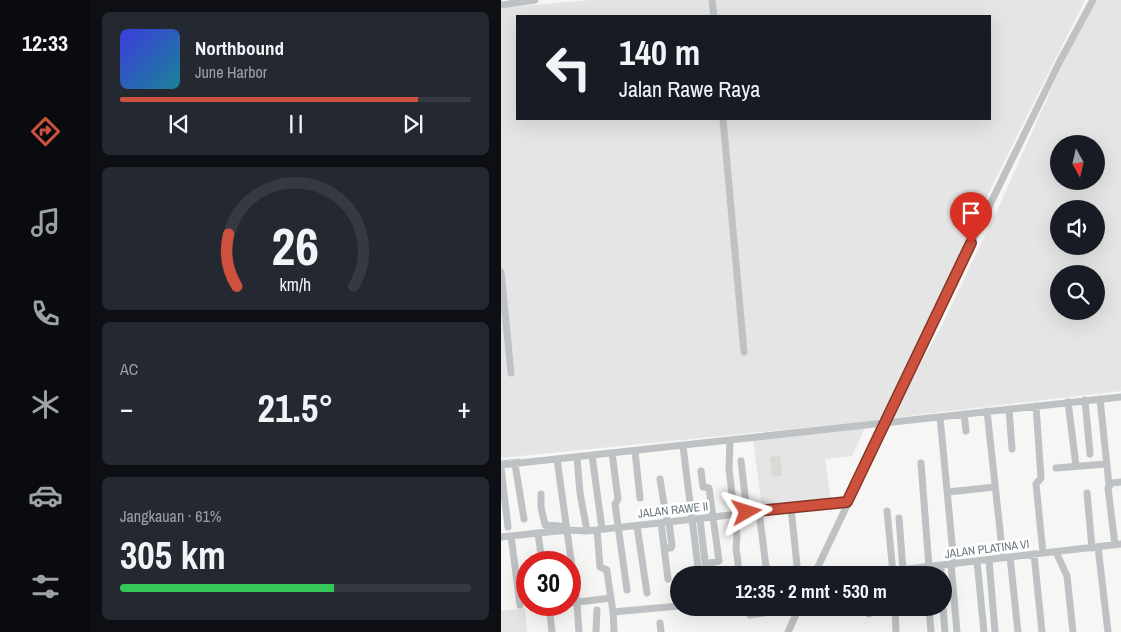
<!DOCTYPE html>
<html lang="id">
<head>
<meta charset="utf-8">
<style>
	:root { --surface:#171b24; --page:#242831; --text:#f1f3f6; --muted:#9ea1a6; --line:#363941; --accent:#cd513d }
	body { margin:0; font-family:"Archivo Narrow",sans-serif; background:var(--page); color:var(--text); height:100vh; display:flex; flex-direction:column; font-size:19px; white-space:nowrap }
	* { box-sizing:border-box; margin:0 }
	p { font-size:16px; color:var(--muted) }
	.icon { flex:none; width:28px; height:28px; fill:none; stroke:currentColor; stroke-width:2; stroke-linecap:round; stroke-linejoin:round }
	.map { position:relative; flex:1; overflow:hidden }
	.side { display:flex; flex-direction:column; gap:12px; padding:12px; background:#0d0f14; width:411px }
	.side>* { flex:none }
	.guide { position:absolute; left:15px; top:15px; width:475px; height:105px; border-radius:0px; box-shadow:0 5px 20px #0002; background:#171b24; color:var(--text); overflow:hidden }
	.needle { width:32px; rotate:172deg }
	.tools { position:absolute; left:549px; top:135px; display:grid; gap:10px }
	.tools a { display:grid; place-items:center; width:55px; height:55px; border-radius:50%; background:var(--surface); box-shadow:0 5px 20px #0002; font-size:25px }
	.speed { position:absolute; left:15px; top:551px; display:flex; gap:10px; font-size:25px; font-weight:700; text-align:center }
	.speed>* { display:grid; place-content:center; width:65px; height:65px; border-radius:50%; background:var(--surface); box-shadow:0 5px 20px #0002; line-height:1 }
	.speed .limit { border:8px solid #d22; background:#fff; color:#111 }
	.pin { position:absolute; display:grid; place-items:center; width:42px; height:42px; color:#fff; margin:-51px -21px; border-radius:50% 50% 50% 0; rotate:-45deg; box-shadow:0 0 5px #0007 }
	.pin .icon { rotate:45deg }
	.me { position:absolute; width:55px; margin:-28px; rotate:84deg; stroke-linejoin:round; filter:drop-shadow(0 0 4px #0008) }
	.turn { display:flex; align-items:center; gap:18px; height:105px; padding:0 20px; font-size:22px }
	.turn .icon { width:65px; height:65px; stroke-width:2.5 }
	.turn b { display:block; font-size:35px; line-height:42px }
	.big { font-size:38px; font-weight:800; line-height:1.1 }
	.side .card { flex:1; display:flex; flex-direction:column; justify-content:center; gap:8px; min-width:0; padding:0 18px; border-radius:8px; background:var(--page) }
	.side .dial { align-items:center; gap:0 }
	.dial svg { height:130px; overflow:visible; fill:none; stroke:var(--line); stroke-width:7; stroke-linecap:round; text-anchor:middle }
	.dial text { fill:var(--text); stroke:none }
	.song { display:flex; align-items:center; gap:15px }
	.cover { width:60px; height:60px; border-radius:8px; background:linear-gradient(135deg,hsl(240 70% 55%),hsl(190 70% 35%)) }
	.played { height:5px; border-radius:2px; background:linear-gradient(90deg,var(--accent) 85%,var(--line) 85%) }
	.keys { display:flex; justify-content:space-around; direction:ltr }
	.heat { display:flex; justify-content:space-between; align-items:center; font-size:28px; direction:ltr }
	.charge { height:8px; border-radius:4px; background:linear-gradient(90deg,#34c759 61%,var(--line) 0) }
	.trip { position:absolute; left:169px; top:566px; width:282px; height:50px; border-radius:25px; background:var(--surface); box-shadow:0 5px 20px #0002; font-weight:800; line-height:50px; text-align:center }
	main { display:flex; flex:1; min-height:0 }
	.menu { display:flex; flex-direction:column; width:90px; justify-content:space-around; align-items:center; background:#090b0e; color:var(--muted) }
	.menu .icon { width:35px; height:35px }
	.menu .current { color:var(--accent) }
	.menu b { font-size:22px; color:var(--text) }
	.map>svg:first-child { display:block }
	.built { fill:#e4e5e4; fill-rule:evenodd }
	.green { fill:#d7dbd3 }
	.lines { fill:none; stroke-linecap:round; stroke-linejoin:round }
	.stream { stroke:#b5c1c3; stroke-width:1 }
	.minor { stroke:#bec2c5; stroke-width:7 }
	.route-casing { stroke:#853528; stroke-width:12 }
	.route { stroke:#cd513d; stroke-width:9 }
	.labels { text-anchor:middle; stroke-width:5; stroke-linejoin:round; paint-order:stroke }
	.street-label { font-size:12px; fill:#697881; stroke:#fff }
</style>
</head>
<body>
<main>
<nav class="menu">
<b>12:33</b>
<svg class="icon current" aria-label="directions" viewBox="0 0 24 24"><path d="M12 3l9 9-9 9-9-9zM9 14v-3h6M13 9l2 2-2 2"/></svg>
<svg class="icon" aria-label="music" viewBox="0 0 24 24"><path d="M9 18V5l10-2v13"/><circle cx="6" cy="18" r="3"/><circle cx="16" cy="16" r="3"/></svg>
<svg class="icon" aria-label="phone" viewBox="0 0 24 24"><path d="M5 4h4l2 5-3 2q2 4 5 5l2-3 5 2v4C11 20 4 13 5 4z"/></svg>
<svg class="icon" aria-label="climate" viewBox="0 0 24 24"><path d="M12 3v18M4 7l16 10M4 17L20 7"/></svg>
<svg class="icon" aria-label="car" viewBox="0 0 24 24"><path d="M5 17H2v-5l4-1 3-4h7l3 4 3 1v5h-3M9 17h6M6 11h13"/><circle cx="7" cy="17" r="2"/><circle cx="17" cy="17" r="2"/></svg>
<svg class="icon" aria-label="filters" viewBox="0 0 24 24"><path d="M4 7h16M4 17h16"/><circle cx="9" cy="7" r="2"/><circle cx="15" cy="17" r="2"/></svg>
</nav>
<section class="side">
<div class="card">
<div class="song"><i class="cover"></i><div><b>Northbound</b><p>June Harbor</p></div></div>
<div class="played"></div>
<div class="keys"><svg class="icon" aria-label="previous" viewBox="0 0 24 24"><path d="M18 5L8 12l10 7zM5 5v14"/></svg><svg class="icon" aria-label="pause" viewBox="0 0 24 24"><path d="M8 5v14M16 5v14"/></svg><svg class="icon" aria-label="next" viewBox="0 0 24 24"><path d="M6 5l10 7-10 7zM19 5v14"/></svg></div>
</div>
<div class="card dial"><svg viewBox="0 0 100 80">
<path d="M14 69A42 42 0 1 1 86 69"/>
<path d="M14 69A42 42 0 0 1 9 37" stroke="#cd513d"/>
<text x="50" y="56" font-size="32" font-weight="700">26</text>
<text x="50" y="72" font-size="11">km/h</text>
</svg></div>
<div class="card"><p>AC</p>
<div class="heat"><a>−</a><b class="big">21.5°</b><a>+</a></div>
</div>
<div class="card"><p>Jangkauan · 61%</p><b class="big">305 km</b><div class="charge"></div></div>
</section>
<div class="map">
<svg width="620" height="632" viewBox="0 0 620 632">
	<rect width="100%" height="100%" fill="#f6f6f4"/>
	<path class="built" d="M 89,0 L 584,0 L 491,186 L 380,420 L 0,458 L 0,8 ZM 16,16 L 489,16 L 489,119 L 16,119 Z
		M 590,0 L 620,0 L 620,391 L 389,418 L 439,329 L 500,202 ZM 558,144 L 595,144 L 595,181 L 558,181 ZM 558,209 L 595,209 L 595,246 L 558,246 ZM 558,274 L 595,274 L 595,311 L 558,311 Z
		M 364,428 L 351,456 L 324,459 L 330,501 L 261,508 L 252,439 Z
		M 24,608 L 26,632 L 0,632 L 0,611 Z"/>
	<path class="green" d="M 279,456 L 281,476 L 271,477 L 269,457 Z"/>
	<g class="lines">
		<path class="stream" d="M 0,461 L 19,459"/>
		<path class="minor" d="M 211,0 L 213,16
			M 0,5 L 34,0
			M 222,119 L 243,352
			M 0,272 L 10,373
			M 599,399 L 608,485
			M 584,400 L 589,454
			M 567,402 L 575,466
			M 535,406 L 540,478 L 535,484 L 542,553
			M 508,409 L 511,449
			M 486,411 L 502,558
			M 463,414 L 465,431
			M 439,417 L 453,564
			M 229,441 L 228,469 L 236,536 L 235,548 L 238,571
			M 182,446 L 198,575
			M 134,451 L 139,498
			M 111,453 L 117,499 L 114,504 L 126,590
			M 91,455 L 101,529
			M 76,457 L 79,493 L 86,531
			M 56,459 L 76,603 L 78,632
			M 240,461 L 246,512
			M 420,463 L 428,567
			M 14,464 L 23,519
			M 0,465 L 620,397
			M 0,468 L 7,527
			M 555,468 L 605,464
			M 200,471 L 202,487 L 208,488 L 218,561 L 205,564
			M 159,479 L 166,522
			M 447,492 L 494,487
			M 586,493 L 591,548
			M 40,494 L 40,507 L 44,525 L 59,526 L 60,531
			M 290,508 L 297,575
			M 258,511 L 266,575
			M 386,511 L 392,573
			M 398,518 L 402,570
			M 199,519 L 205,570
			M 160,523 L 167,579
			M 136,526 L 146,593
			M 96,530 L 99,567 L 106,570 L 106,572 L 112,612 L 113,632
			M 37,533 L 41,562
			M 10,536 L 19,605
			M 0,537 L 66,530 L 86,531 L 347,502
			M 614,545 L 607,488 L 611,483 L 620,482
			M 597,547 L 607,632
			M 163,548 L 170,548 L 171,546 L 168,522
			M 555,552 L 566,576 L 572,632
			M 533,554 L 541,632
			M 509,557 L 517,632
			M 488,560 L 494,632
			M 476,561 L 483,632
			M 450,564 L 456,632
			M 440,566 L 440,575
			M 425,567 L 425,575
			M 313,575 L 477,229 L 559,61 L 592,0
			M 355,575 L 620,544
			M 69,603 L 110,598
			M 48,605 L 51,632
			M 336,608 L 336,609
			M 367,608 L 368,614
			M 394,608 L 395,632
			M 428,608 L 430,632
			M 442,608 L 444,632
			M 112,612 L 178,606
			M 249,615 L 298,608
			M 159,623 L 160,632
			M 95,632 L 96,610
			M 287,632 L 298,608"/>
	</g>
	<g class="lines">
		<defs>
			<path id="route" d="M 246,512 L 346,502 L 470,243"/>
		</defs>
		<use href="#route" class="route-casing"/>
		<use href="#route" class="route"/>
	</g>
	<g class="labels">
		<g class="street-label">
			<text transform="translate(172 510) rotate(-6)" y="4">JALAN RAWE II</text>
			<text transform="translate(486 549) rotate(-7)" y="4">JALAN PLATINA VI</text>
		</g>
	</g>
</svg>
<div class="tools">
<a><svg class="needle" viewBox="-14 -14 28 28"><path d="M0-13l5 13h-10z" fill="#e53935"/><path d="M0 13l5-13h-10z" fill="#9ea1a6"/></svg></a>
<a><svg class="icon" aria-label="sound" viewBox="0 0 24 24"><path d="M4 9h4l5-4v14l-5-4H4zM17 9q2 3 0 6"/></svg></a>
<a><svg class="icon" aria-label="search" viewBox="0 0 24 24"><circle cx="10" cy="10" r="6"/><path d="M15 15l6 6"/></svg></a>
</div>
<div class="speed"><div class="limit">30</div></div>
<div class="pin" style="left:470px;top:243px;background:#d93025"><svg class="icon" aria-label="arrive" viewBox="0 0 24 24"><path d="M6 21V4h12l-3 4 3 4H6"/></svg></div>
<svg class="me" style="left:246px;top:512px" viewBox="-20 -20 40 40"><path d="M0-17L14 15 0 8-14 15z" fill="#cd513d" stroke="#fff" stroke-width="4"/></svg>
<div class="trip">12:35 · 2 mnt · 530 m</div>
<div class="guide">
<div class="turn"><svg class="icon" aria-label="left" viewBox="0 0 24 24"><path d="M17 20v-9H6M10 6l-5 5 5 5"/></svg><div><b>140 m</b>Jalan Rawe Raya</div></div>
</div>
</div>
</main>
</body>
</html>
